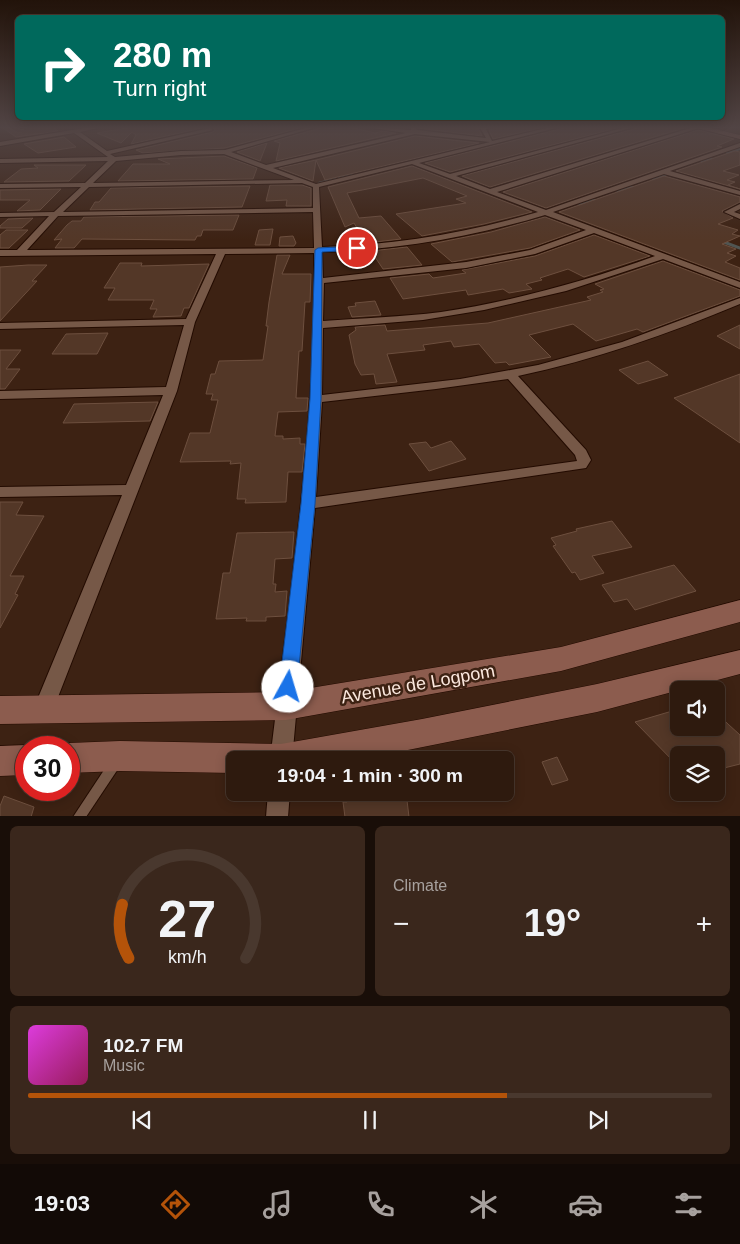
<!DOCTYPE html>
<html lang="en">
<head>
<meta charset="utf-8">
<style>
	:root { --surface:#2e1a0e; --page:#3a271c; --text:#f1f3f6; --muted:#a7a19e; --line:#49382e; --accent:#b45309 }
	body { margin:0; font-family:Arial,sans-serif; background:var(--page); color:var(--text); height:100vh; display:flex; flex-direction:column; font-size:19px; white-space:nowrap }
	* { box-sizing:border-box; margin:0 }
	p { font-size:16px; color:var(--muted) }
	.icon { flex:none; width:28px; height:28px; fill:none; stroke:currentColor; stroke-width:2; stroke-linecap:round; stroke-linejoin:round }
	.map { position:relative; height:816px; overflow:hidden }
	.sheet { display:flex; flex-direction:column; gap:10px; padding:10px; background:#190e08; flex:1 }
	.sheet>* { flex:none }
	.hud { position:absolute; left:15px; top:15px; width:710px; height:105px; border-radius:8px; box-shadow:0 2px 12px #0003,0 0 0 1px var(--line); background:#00695c; color:#fff; overflow:hidden }
	.controls { position:absolute; left:670px; top:681px; display:grid; gap:10px }
	.controls a { display:grid; place-items:center; width:55px; height:55px; border-radius:8px; background:var(--surface); box-shadow:0 2px 12px #0003,0 0 0 1px var(--line); font-size:25px }
	.speed { position:absolute; left:15px; top:736px; display:flex; gap:10px; font-size:25px; font-weight:700; text-align:center }
	.speed>* { display:grid; place-content:center; width:65px; height:65px; border-radius:50%; background:var(--surface); box-shadow:0 2px 12px #0003,0 0 0 1px var(--line); line-height:1 }
	.speed .limit { border:8px solid #d22; background:#fff; color:#111 }
	.pin { position:absolute; display:grid; place-items:center; width:42px; height:42px; color:#fff; margin:-21px; border:2px solid #fff; border-radius:50%; box-shadow:0 1px 5px #0007 }
	.me { position:absolute; width:55px; margin:-28px; rotate:6deg; stroke-linejoin:round; filter:drop-shadow(0 0 4px #0008) }
	.turn { display:flex; align-items:center; gap:18px; height:105px; padding:0 15px; font-size:22px }
	.turn .icon { width:65px; height:65px; stroke-width:2.5 }
	.turn b { display:block; font-size:35px; line-height:42px }
	.big { font-size:38px; font-weight:800; line-height:1.1 }
	.sheet .widget { flex:1; display:flex; flex-direction:column; justify-content:center; gap:8px; min-width:0; padding:0 18px; border-radius:8px; background:var(--page) }
	.sheet .dial { align-items:center; gap:0 }
	.dial svg { height:130px; overflow:visible; fill:none; stroke:var(--line); stroke-width:7; stroke-linecap:round; text-anchor:middle }
	.dial text { fill:var(--text); stroke:none }
	.song { display:flex; align-items:center; gap:15px }
	.cover { width:60px; height:60px; border-radius:8px; background:linear-gradient(135deg,hsl(300 70% 55%),hsl(330 70% 35%)) }
	.played { height:5px; border-radius:2px; background:linear-gradient(90deg,var(--accent) 70%,var(--line) 70%) }
	.keys { display:flex; justify-content:space-around; direction:ltr }
	.heat { display:flex; justify-content:space-between; align-items:center; font-size:28px; direction:ltr }
	.sheet .tiles { flex:1; display:grid; gap:10px; grid-template-columns:1fr 1fr }
	.widget:last-child { grid-column:span 2 }
	.trip { position:absolute; left:226px; top:751px; width:288px; height:50px; border-radius:8px; background:var(--surface); box-shadow:0 2px 12px #0003,0 0 0 1px var(--line); font-weight:800; line-height:50px; text-align:center }
	.menu { display:flex; height:80px; justify-content:space-around; align-items:center; background:#120a06; color:var(--muted) }
	.menu .icon { width:35px; height:35px }
	.menu .active { color:var(--accent) }
	.menu b { font-size:22px; color:var(--text) }
	.map>svg:first-child { display:block }
	.lines { fill:none; stroke-linecap:round; stroke-linejoin:round }
	.stream-far1 { stroke:#505552; stroke-width:2.5 }
	.stream { stroke:#505552; stroke-width:3 }
	.building { fill:#533727; stroke:#6d4f3e }
	.lane-casing { stroke:#230b00; stroke-width:2 }
	.street-casing { stroke:#230b00; stroke-width:2 }
	.secondary-casing { stroke:#230b00; stroke-width:1 }
	.lane { fill:#765847; fill-rule:evenodd }
	.street { fill:#765847; fill-rule:evenodd }
	.secondary { fill:#8c5c4e; fill-rule:evenodd }
	.route { fill:#1a73e8; stroke:#114b97 }
	.labels { text-anchor:middle; stroke-width:5; stroke-linejoin:round; paint-order:stroke }
	.near-street-label { font-size:18px; fill:#fbe8de; stroke:#3d2213 }
</style>
</head>
<body>
<div class="map">
<svg width="740" height="817" viewBox="0 0 740 817">
	<rect width="100%" height="100%" fill="#3d2213"/>
	<g class="lines">
		<path class="stream-far1" d="M 682,126 L 686,127
			M 727,153 L 740,149
			M 702,162 L 712,159
			M 339,178 L 353,175
			M 653,179 L 665,175
			M 319,183 L 336,179"/>
		<path class="stream" d="M 618,192 L 632,187
			M 580,205 L 594,200
			M 721,241 L 740,248"/>
	</g>
	<path class="building" d="M 0,126 L 52,126 L 58,131 L 16,137 Z
		M 124,126 L 167,127 L 176,126 L 307,126 L 225,148 L 143,153 L 136,150 L 213,132 L 215,130 L 210,126 L 131,144 L 136,135 L 132,132 L 121,143 L 97,133 L 127,128 Z
		M 322,126 L 327,126 L 327,129 L 345,126 L 375,133 L 383,131 L 396,133 L 276,161 L 280,143 L 274,141 L 321,128 Z
		M 416,126 L 477,126 L 482,136 L 418,128 Z
		M 502,126 L 548,126 L 493,139 L 489,130 Z
		M 566,126 L 624,126 L 450,172 L 425,163 L 564,128 Z
		M 640,126 L 687,127 L 490,187 L 462,176 L 638,128 Z
		M 698,130 L 734,139 L 717,146 L 722,147 L 546,208 L 503,192 Z
		M 415,136 L 479,143 L 325,180 L 316,160 Z
		M 64,137 L 76,147 L 38,153 L 24,144 Z
		M 267,143 L 260,161 L 237,152 Z
		M 735,151 L 740,152 L 740,165 L 723,171 L 739,175 L 727,180 L 735,182 L 728,185 L 740,189 L 676,171 Z
		M 224,156 L 257,168 L 253,179 L 118,181 L 133,164 L 170,164 L 158,159 Z
		M 316,160 L 313,181 L 279,168 Z
		M 34,165 L 86,165 L 69,181 L 4,182 L 21,169 L 38,168 Z
		M 412,166 L 532,212 L 484,224 L 422,236 L 396,214 L 466,203 L 456,199 L 467,196 L 423,178 L 347,193 L 359,218 L 381,216 L 401,239 L 366,243 L 354,223 L 345,227 L 328,187 Z
		M 664,176 L 740,197 L 740,202 L 722,211 L 733,218 L 718,224 L 738,230 L 732,234 L 740,236 L 722,244 L 736,249 L 727,253 L 736,256 L 725,262 L 740,268 L 740,280 L 559,212 Z
		M 270,185 L 302,185 L 311,188 L 311,206 L 286,206 L 287,200 L 266,201 Z
		M 250,186 L 242,207 L 90,210 L 95,202 L 99,202 L 111,188 Z
		M 61,189 L 40,210 L 17,211 L 30,200 L 0,200 L 0,190 Z
		M 239,215 L 233,230 L 203,230 L 201,236 L 197,236 L 195,240 L 82,239 L 74,248 L 55,248 L 62,239 L 54,240 L 67,225 L 72,221 L 81,221 L 84,217 Z
		M 545,217 L 580,230 L 530,248 L 452,262 L 431,244 L 491,232 Z
		M 33,218 L 22,228 L 0,228 L 0,226 L 8,219 Z
		M 273,229 L 270,245 L 255,245 L 259,230 Z
		M 6,230 L 28,230 L 9,248 L 0,248 L 0,235 Z
		M 594,235 L 650,256 L 584,277 L 568,269 L 540,278 L 542,280 L 526,284 L 532,289 L 509,293 L 503,289 L 468,295 L 466,290 L 403,299 L 390,278 L 429,274 L 433,278 L 466,273 L 462,270 L 535,256 Z
		M 293,236 L 296,243 L 294,246 L 279,246 L 280,237 Z
		M 407,247 L 422,265 L 383,269 L 371,251 Z
		M 277,255 L 290,255 L 282,274 L 311,274 L 310,302 L 305,302 L 302,351 L 299,351 L 296,398 L 308,398 L 307,411 L 278,412 L 275,436 L 283,436 L 283,439 L 300,438 L 300,444 L 305,444 L 302,472 L 288,472 L 286,502 L 245,503 L 246,499 L 237,499 L 241,463 L 230,464 L 231,461 L 180,462 L 190,433 L 210,433 L 218,400 L 211,400 L 213,394 L 206,394 L 211,374 L 215,374 L 219,361 L 263,360 L 268,326 L 266,326 L 269,302 Z
		M 663,261 L 740,290 L 740,296 L 643,332 L 637,329 L 596,341 L 573,324 L 529,335 L 551,357 L 509,365 L 506,362 L 495,363 L 479,344 L 454,347 L 451,341 L 423,345 L 425,350 L 387,354 L 397,382 L 376,384 L 374,374 L 361,375 L 355,364 L 349,335 L 356,330 L 355,327 L 385,325 L 387,331 L 488,323 L 591,300 L 587,297 L 603,292 L 600,290 L 604,289 L 595,284 Z
		M 120,263 L 142,263 L 141,266 L 209,264 L 189,308 L 184,308 L 181,316 L 153,317 L 157,309 L 150,309 L 154,300 L 108,300 L 115,288 L 104,288 Z
		M 28,265 L 47,265 L 32,281 L 37,281 L 0,321 L 0,267 Z
		M 375,301 L 381,315 L 352,317 L 348,307 L 356,306 L 355,303 Z
		M 740,325 L 740,349 L 717,336 Z
		M 108,333 L 97,354 L 52,354 L 66,334 Z
		M 0,350 L 21,350 L 6,369 L 20,369 L 5,389 L 0,389 Z
		M 648,361 L 668,375 L 638,384 L 619,370 Z
		M 740,374 L 740,443 L 674,398 L 702,388 Z
		M 158,402 L 150,421 L 63,423 L 74,404 Z
		M 451,441 L 466,459 L 429,471 L 409,444 L 426,442 L 431,448 Z
		M 0,502 L 23,502 L 16,515 L 44,516 L 10,576 L 24,576 L 15,594 L 18,595 L 0,628 Z
		M 612,521 L 632,547 L 592,556 L 604,573 L 580,580 L 575,572 L 572,573 L 553,546 L 556,545 L 551,538 L 577,531 L 576,529 Z
		M 294,532 L 292,558 L 275,559 L 273,584 L 276,584 L 275,592 L 287,591 L 285,616 L 266,617 L 266,621 L 246,621 L 247,618 L 216,619 L 223,573 L 230,573 L 237,533 Z
		M 674,565 L 696,591 L 635,610 L 627,599 L 614,602 L 602,585 Z
		M 679,709 L 679,728 L 716,728 L 716,713 L 740,735 L 740,764 L 724,768 L 720,761 L 716,762 L 716,755 L 679,755 L 679,767 L 635,722 Z
		M 557,757 L 568,780 L 552,785 L 542,762 Z
		M 346,792 L 406,792 L 409,817 L 345,817 L 343,802 L 347,802 Z
		M 4,796 L 34,807 L 31,817 L 0,817 L 0,806 Z"/>
	<g class="lines">
		<defs>
			<path id="lane" d="M 114,760 L 118,761 L 119,765 L 118,769 L 86,817 L 73,817 L 110,761 Z"/>
			<path id="street" d="M 96,126 L 107,126 L 80,132 L 107,151 L 210,128 L 213,130 L 110,154 L 115,157 L 181,151 L 225,150 L 313,126 L 320,126 L 231,152 L 266,165 L 406,133 L 359,126 L 411,130 L 410,126 L 414,126 L 417,130 L 486,138 L 479,126 L 500,126 L 486,129 L 492,141 L 555,126 L 564,126 L 419,163 L 450,174 L 630,126 L 638,126 L 456,176 L 490,189 L 697,126 L 702,127 L 497,192 L 546,210 L 740,143 L 740,147 L 670,171 L 740,191 L 740,195 L 664,174 L 553,212 L 740,282 L 740,288 L 663,259 L 566,291 L 484,310 L 423,320 L 323,328 L 322,395 L 460,379 L 538,365 L 622,342 L 740,298 L 740,304 C 668,334 595,360 518,376 L 586,450 L 591,460 L 586,468 L 315,508 L 292,760 L 270,760 C 290,592 317,422 314,253 L 225,254 L 195,322 L 177,391 L 53,710 L 50,717 L 43,720 L 36,717 L 33,710 L 122,495 L 0,497 L 0,487 L 126,485 L 163,395 L 0,399 L 0,391 L 166,387 L 184,325 L 0,329 L 0,323 L 186,319 L 216,254 L 0,256 L 0,250 L 17,250 L 49,216 L 0,217 L 0,213 L 54,212 L 81,187 L 0,188 L 0,184 L 85,183 L 108,161 L 0,163 L 0,159 L 108,157 L 74,133 L 0,146 L 0,142 ZM 415,134 L 490,142 L 316,184 L 273,168 ZM 224,154 L 294,180 L 93,183 L 116,161 L 181,155 ZM 412,164 L 538,212 C 467,233 396,245 322,247 L 319,187 ZM 302,183 L 313,187 L 313,208 L 63,212 L 89,187 ZM 313,212 L 314,248 L 27,250 L 58,216 ZM 545,215 L 586,230 L 530,250 L 466,262 L 323,278 L 322,252 C 399,250 472,237 545,215 ZM 594,233 L 655,256 C 586,281 514,301 441,312 C 402,317 362,318 323,321 L 324,283 L 466,268 L 535,254 ZM 508,379 L 575,455 L 577,461 L 316,497 L 322,402 L 436,389 Z
				M 740,204 L 740,209 L 734,212 L 740,214 L 740,219 L 724,212 Z
				M 268,792 L 290,792 L 288,817 L 266,817 Z"/>
			<path id="secondary" d="M 689,126 L 702,126 L 740,135 L 740,139 Z
				M 740,600 L 740,622 L 561,671 L 286,720 L 0,724 L 0,696 L 286,692 L 561,647 Z
				M 740,650 L 740,674 L 597,712 L 358,760 L 235,760 L 235,773 L 120,771 L 69,773 L 69,748 L 58,748 L 69,743 L 120,741 L 281,744 L 422,719 L 597,684 Z
				M 26,745 L 32,748 L 26,748 L 26,775 L 0,776 L 0,746 Z"/>
		</defs>
		<use href="#lane" class="lane-casing"/>
		<use href="#street" class="street-casing"/>
		<use href="#secondary" class="secondary-casing"/>
		<use href="#lane" class="lane"/>
		<use href="#street" class="street"/>
		<use href="#secondary" class="secondary"/>
	</g>
	<linearGradient id="sky" x2="0" y2="1"><stop stop-color="#22130a"/><stop offset="0.53" stop-color="#514444"/><stop offset="1" stop-color="#514444" stop-opacity="0"/></linearGradient>
	<rect width="740" height="240" fill="url(#sky)"/>
	<path class="route" d="M 357,246 L 361,248 L 360,250 L 322,252 L 321,399 L 315,504 L 297,687 L 295,693 L 288,696 L 282,693 L 279,687 L 301,504 L 310,399 L 315,250 L 318,248 Z"/>
	<g class="labels">
		<g class="near-street-label">
			<text transform="translate(418 684) rotate(-10)" y="6">Avenue de Logpom</text>
		</g>
	</g>
</svg>
<div class="controls">
<a><svg class="icon" aria-label="sound" viewBox="0 0 24 24"><path d="M4 9h4l5-4v14l-5-4H4zM17 9q2 3 0 6"/></svg></a>
<a><svg class="icon" aria-label="layers" viewBox="0 0 24 24"><path d="M12 4l9 5-9 5-9-5zM3 14l9 5 9-5"/></svg></a>
</div>
<div class="speed"><div class="limit">30</div></div>
<div class="pin" style="left:357px;top:248px;background:#d93025"><svg class="icon" aria-label="arrive" viewBox="0 0 24 24"><path d="M6 21V4h12l-3 4 3 4H6"/></svg></div>
<svg class="me" style="left:288px;top:687px" viewBox="-20 -20 40 40"><circle r="19" fill="#fff"/><path d="M0-13L10 11 0 6-10 11z" fill="#1a73e8"/></svg>
<div class="trip">19:04 · 1 min · 300 m</div>
<div class="hud">
<div class="turn"><svg class="icon" aria-label="right" viewBox="0 0 24 24"><path d="M7 20v-9h11M14 6l5 5-5 5"/></svg><div><b>280 m</b>Turn right</div></div>
</div>
</div>
<section class="sheet">
<div class="tiles">
<div class="widget dial"><svg viewBox="0 0 100 80">
<path d="M14 69A42 42 0 1 1 86 69"/>
<path d="M14 69A42 42 0 0 1 10 36" stroke="#b45309"/>
<text x="50" y="56" font-size="32" font-weight="700">27</text>
<text x="50" y="72" font-size="11">km/h</text>
</svg></div>
<div class="widget"><p>Climate</p>
<div class="heat"><a>−</a><b class="big">19°</b><a>+</a></div>
</div>
<div class="widget">
<div class="song"><i class="cover"></i><div><b>102.7 FM</b><p>Music</p></div></div>
<div class="played"></div>
<div class="keys"><svg class="icon" aria-label="previous" viewBox="0 0 24 24"><path d="M18 5L8 12l10 7zM5 5v14"/></svg><svg class="icon" aria-label="pause" viewBox="0 0 24 24"><path d="M8 5v14M16 5v14"/></svg><svg class="icon" aria-label="next" viewBox="0 0 24 24"><path d="M6 5l10 7-10 7zM19 5v14"/></svg></div>
</div>
</div>
</section>
<nav class="menu">
<b>19:03</b>
<svg class="icon active" aria-label="directions" viewBox="0 0 24 24"><path d="M12 3l9 9-9 9-9-9zM9 14v-3h6M13 9l2 2-2 2"/></svg>
<svg class="icon" aria-label="music" viewBox="0 0 24 24"><path d="M9 18V5l10-2v13"/><circle cx="6" cy="18" r="3"/><circle cx="16" cy="16" r="3"/></svg>
<svg class="icon" aria-label="phone" viewBox="0 0 24 24"><path d="M5 4h4l2 5-3 2q2 4 5 5l2-3 5 2v4C11 20 4 13 5 4z"/></svg>
<svg class="icon" aria-label="climate" viewBox="0 0 24 24"><path d="M12 3v18M4 7l16 10M4 17L20 7"/></svg>
<svg class="icon" aria-label="car" viewBox="0 0 24 24"><path d="M5 17H2v-5l4-1 3-4h7l3 4 3 1v5h-3M9 17h6M6 11h13"/><circle cx="7" cy="17" r="2"/><circle cx="17" cy="17" r="2"/></svg>
<svg class="icon" aria-label="filters" viewBox="0 0 24 24"><path d="M4 7h16M4 17h16"/><circle cx="9" cy="7" r="2"/><circle cx="15" cy="17" r="2"/></svg>
</nav>
</body>
</html>
